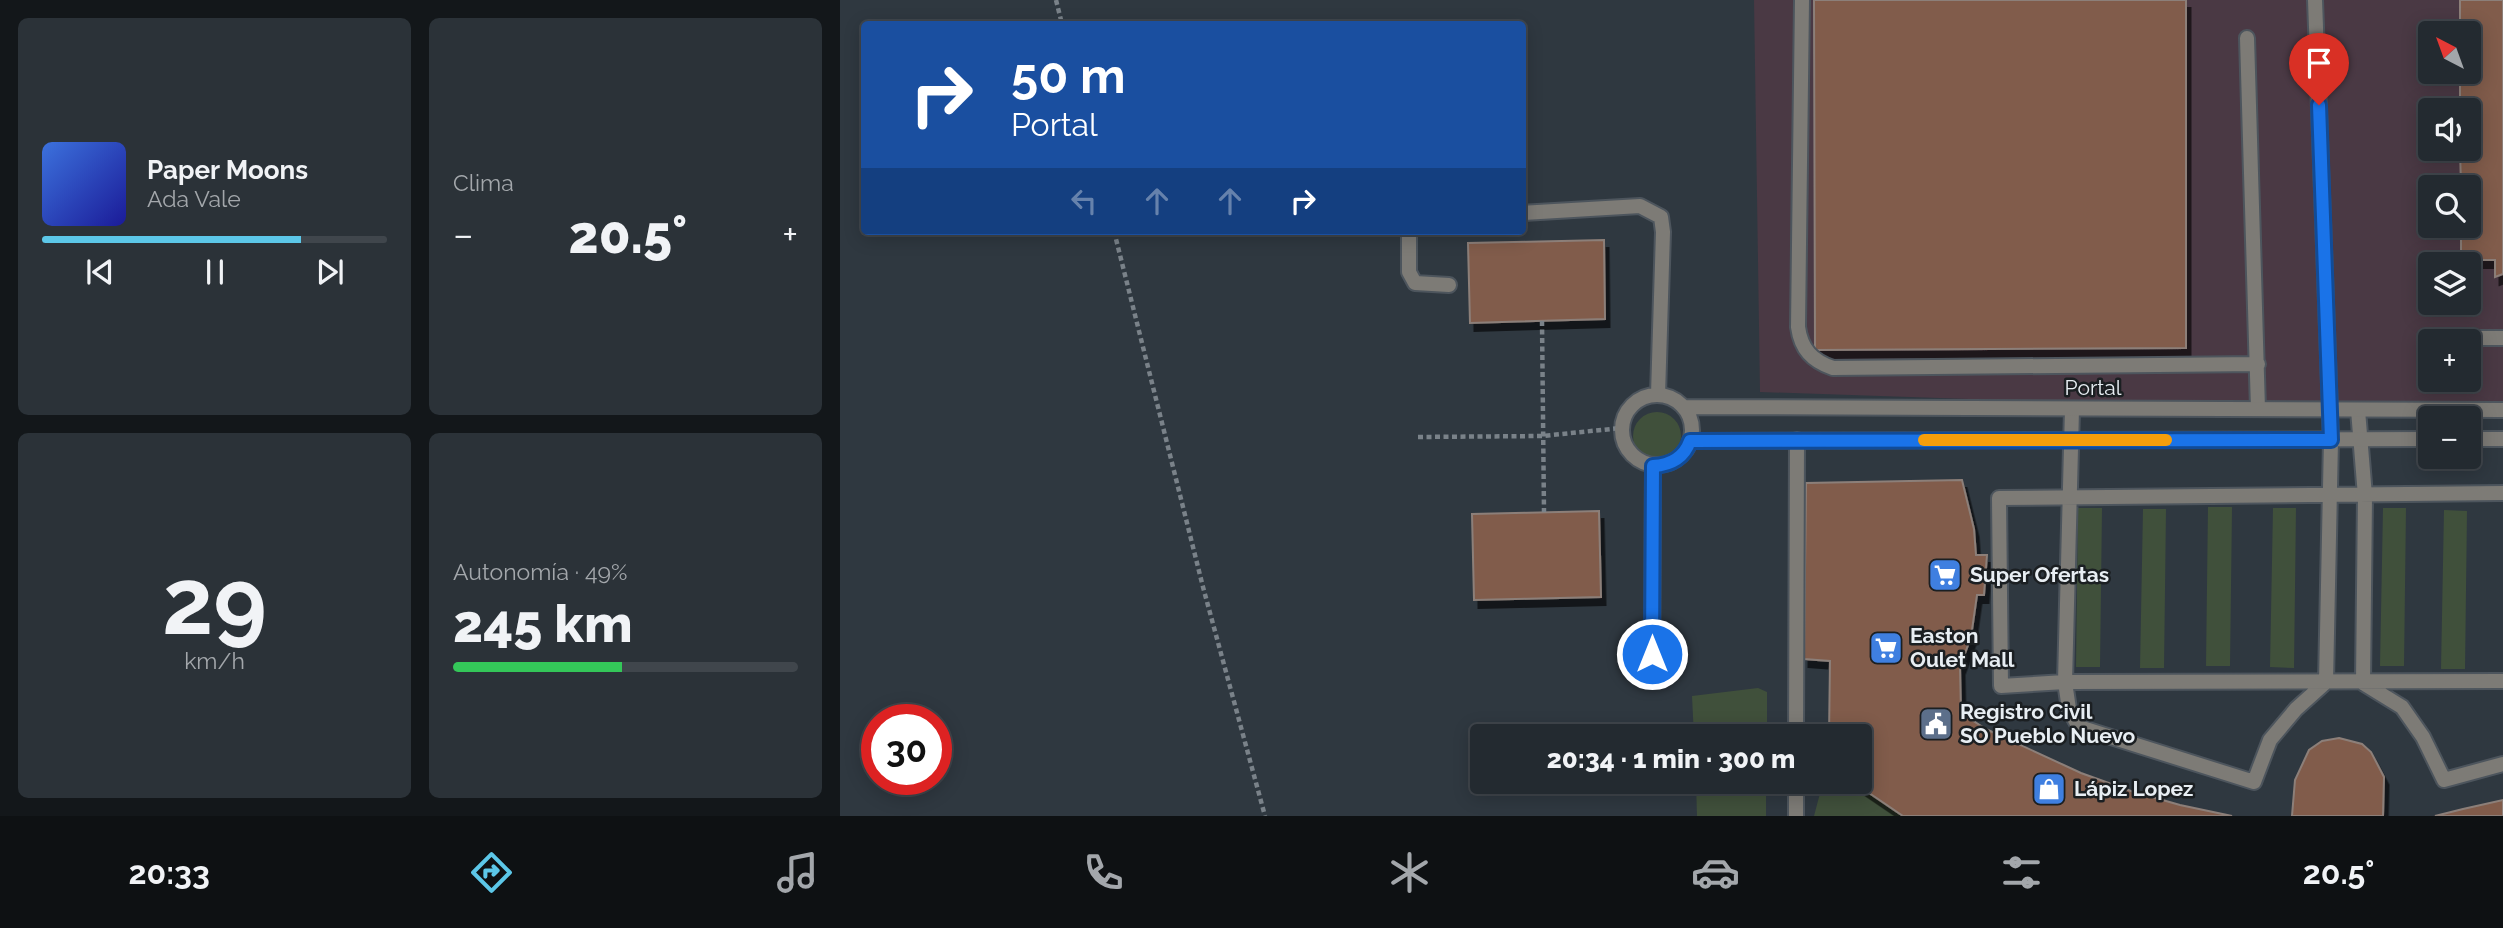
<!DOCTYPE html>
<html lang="es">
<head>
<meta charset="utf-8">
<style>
	:root { --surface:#232a30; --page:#2b3238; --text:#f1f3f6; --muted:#a3a7ab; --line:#40464c; --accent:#5cc7e8 }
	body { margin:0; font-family:Raleway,sans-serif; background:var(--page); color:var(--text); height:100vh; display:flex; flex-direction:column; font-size:26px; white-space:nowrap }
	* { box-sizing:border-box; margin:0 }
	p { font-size:23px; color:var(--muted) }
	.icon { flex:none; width:38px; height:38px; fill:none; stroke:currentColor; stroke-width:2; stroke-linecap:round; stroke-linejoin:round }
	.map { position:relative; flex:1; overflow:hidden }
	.side { display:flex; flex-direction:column; gap:18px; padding:18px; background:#13171a; width:840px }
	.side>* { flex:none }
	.banner { position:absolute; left:21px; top:21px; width:665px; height:214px; border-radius:7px; box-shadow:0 4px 18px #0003,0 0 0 2px var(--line); background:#1a4fa0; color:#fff; overflow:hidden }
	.needle { width:46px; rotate:319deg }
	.fabs { position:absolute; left:1578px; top:21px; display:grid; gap:14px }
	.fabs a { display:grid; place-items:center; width:63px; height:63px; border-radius:7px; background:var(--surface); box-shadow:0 4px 18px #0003,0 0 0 2px var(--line); font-size:35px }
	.speed { position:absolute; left:21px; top:704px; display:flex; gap:14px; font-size:35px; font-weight:700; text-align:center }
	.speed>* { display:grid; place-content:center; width:91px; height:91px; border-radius:50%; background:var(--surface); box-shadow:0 4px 18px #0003,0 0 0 2px var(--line); line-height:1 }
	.speed .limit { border:10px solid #d22; background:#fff; color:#111 }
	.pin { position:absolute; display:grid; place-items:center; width:60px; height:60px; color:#fff; margin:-72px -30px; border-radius:50% 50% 50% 0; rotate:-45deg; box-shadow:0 0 7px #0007 }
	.pin .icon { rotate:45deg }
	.me { position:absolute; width:77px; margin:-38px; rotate:0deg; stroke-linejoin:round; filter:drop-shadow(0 0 5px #0008) }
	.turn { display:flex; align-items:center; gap:24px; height:147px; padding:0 35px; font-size:32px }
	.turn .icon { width:91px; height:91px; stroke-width:2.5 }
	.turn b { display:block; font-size:49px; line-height:60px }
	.lanes { display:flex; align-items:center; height:66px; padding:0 35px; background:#0003; justify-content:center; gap:35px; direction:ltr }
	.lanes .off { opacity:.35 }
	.big { font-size:52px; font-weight:800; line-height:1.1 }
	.side .card { flex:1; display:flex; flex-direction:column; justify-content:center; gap:10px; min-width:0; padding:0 24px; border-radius:10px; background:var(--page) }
	.side .dial { align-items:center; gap:0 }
	.dial b { font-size:91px; line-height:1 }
	.song { display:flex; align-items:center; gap:21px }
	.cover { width:84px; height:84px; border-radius:10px; background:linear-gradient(135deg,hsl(220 70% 55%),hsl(240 70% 35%)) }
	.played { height:7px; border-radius:4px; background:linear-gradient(90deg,var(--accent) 75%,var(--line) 75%) }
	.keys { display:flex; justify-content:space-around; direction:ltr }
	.heat { display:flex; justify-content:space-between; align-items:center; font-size:38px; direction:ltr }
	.charge { height:10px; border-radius:5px; background:linear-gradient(90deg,#34c759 49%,var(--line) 0) }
	.side .tiles { flex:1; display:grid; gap:18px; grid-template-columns:repeat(2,1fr) }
	.trip { position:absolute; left:630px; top:724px; width:402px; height:70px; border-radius:7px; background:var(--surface); box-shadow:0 4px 18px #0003,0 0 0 2px var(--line); font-weight:800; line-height:70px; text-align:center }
	.tabs { display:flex; height:112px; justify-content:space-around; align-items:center; background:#0e1113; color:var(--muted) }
	.tabs .icon { width:49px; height:49px }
	.tabs .current { color:var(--accent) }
	.tabs b { font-size:32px; color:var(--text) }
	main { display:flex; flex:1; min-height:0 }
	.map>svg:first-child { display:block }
	.industrial { fill:#4a3944; fill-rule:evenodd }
	.green { fill:#40503b }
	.building { fill:#815c4b; stroke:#8c7f79; stroke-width:2; filter:url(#shadow) }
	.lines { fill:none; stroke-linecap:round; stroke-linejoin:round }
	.lane-casing { stroke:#4d555d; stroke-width:18 }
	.street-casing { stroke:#4d555d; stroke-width:18 }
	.path { stroke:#7a8289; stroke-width:4.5; stroke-dasharray:5 3.5; stroke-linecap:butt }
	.lane { stroke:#7d7b76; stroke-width:14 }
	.street { stroke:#7d7b76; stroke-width:14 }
	.route-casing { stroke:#114b97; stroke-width:18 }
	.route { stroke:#1a73e8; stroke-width:12 }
	.slow { stroke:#f59e0b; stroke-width:12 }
	.labels { text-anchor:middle; stroke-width:5; stroke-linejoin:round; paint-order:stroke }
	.street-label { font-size:21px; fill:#e8eef3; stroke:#1b1f22 }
	.poi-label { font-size:21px; font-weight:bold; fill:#e8eef3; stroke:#1b1f22; text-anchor:start }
</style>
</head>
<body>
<main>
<section class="side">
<div class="tiles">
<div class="card">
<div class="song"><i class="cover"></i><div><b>Paper Moons</b><p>Ada Vale</p></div></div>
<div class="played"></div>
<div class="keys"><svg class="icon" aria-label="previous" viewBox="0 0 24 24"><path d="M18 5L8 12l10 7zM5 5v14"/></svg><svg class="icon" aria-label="pause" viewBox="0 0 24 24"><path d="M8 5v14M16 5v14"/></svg><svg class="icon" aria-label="next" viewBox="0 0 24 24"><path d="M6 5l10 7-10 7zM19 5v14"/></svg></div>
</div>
<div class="card"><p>Clima</p>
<div class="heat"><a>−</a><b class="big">20.5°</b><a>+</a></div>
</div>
<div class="card dial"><b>29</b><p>km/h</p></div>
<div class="card"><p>Autonomía · 49%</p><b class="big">245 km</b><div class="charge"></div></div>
</div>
</section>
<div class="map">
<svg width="1663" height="816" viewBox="0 0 1663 816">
	<defs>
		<filter id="shadow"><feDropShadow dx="4.5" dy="8" stdDeviation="0" flood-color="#0009"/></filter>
	</defs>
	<rect width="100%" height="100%" fill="#2f3840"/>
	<path class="industrial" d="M 914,0 L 1663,0 L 1663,402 L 1443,402 L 1418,409 L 920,392 ZM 1591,33 L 1629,33 L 1629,72 L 1591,72 ZM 1591,110 L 1629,110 L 1629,149 L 1591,149 ZM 1591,187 L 1629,187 L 1629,226 L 1591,226 ZM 1591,264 L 1629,264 L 1629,303 L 1591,303 ZM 1591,341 L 1629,341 L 1629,380 L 1591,380 Z"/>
	<path class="green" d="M793 436a24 24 0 1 1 48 0a24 24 0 1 1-48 0Z
		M 1368,507 L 1392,507 L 1390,666 L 1366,666 Z
		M 1238,508 L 1262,508 L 1260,667 L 1236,667 Z
		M 1433,508 L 1456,508 L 1454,668 L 1430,667 Z
		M 1543,508 L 1566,508 L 1564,666 L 1540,666 Z
		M 1303,509 L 1326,509 L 1324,668 L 1300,668 Z
		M 1604,510 L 1627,511 L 1625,669 L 1601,669 Z
		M 918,688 L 927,692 L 927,737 L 854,737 L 852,696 Z
		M 856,782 L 926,782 L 926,816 L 857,816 Z
		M 983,782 L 1013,782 L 1063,816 L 974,816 Z"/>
	<path class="building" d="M 974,0 L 1346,0 L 1346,348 L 975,350 Z
		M 1620,0 L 1663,0 L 1663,274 L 1655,277 L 1655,260 L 1621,260 L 1621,226 L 1629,226 L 1629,187 L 1621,187 L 1620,149 L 1629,149 L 1629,110 L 1620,110 L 1620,72 L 1629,72 L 1629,33 L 1620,33 Z
		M 764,240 L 765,319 L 630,323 L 628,243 Z
		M 1122,480 L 1134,529 L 1136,555 L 1147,555 L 1144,595 L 1137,595 L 1131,637 L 1120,667 L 1121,713 L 1146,729 L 1241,773 L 1291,791 L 1340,805 L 1392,816 L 1063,816 L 1013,782 L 1020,782 L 1020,737 L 989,737 L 990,661 L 964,659 L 966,483 Z
		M 759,511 L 761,597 L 634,600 L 632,514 Z
		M 1499,738 L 1522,744 L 1531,752 L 1544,777 L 1543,816 L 1452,816 L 1455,780 L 1469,750 L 1482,741 Z
		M 1663,800 L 1663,816 L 1595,816 L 1623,809 Z"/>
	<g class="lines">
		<defs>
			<path id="lane" d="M 962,0 L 958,327 C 961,349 972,361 993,368 L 1418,364
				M 1407,38 L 1418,409
				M 1631,338 L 1663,338
				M 1232,409 L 1225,682 L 1229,709 L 1239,727 L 1414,782 L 1430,740 L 1456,709 L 1486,682 L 1491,440 L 1475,0
				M 1518,410 L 1525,496 L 1523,683 L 1562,707 L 1583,737 L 1604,780 L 1663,764
				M 1663,493 L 1159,498 L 1161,686 L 1225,682 L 1663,681
				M 956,737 L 957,440
				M 956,816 L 956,782"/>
			<path id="street" d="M 682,213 L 800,206 L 821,217 L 823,232 L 818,395
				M 569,231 L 569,272 L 575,283 L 609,285
				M782 430a35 35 0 1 1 70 0a35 35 0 1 1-70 0Z
				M 844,407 L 1663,410
				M 1629,439 L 1663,439
				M 850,441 L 1591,439
				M 812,680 L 813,466"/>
		</defs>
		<use href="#lane" class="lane-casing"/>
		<use href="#street" class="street-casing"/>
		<path class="path" d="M 216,0 L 222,24
			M 274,231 L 363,587 L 425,816
			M 702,321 L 704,512
			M 578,437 L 702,436 L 781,428"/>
		<use href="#lane" class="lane"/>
		<use href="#street" class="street"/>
	</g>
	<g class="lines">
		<defs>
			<path id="route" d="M 812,654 L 813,466 C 831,465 844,458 850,441 L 1491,440 L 1479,105"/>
		</defs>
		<use href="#route" class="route-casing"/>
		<use href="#route" class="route"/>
		<path class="slow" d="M 1084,440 L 1326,440"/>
	</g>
	<defs>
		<symbol id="supermarket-square" viewBox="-11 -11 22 22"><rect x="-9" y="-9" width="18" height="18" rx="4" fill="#3f7fe0" stroke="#1b1f22"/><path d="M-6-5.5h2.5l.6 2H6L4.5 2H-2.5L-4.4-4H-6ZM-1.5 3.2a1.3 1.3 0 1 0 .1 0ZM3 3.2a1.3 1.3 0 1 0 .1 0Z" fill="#fff"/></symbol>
		<symbol id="civic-square" viewBox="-11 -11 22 22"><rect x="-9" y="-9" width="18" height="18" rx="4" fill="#5c6f8a" stroke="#1b1f22"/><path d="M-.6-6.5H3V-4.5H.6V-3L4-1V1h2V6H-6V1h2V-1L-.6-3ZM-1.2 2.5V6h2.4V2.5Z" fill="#fff"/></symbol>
		<symbol id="shop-square" viewBox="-11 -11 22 22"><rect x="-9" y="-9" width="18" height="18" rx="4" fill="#3f7fe0" stroke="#1b1f22"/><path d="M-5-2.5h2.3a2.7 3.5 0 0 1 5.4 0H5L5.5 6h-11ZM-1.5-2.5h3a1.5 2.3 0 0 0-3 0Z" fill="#fff"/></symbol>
	</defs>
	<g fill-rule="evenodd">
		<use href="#supermarket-square" x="1086" y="556" width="38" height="38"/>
		<use href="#supermarket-square" x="1027" y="629" width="38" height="38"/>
		<use href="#civic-square" x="1077" y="705" width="38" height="38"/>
		<use href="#shop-square" x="1190" y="770" width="38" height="38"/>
	</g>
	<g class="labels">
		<g class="street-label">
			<text x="1253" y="395">Portal</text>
		</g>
		<g class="poi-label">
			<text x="1130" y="582">Super Ofertas</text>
			<text x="1070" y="643">Easton<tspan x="1070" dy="24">Oulet Mall</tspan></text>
			<text x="1120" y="719">Registro Civil<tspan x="1120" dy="24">SO Pueblo Nuevo</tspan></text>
			<text x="1234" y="796">Lápiz Lopez</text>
		</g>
	</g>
</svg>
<div class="fabs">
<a><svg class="needle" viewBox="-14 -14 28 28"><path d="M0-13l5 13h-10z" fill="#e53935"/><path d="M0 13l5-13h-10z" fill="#a3a7ab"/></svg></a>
<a><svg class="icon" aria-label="sound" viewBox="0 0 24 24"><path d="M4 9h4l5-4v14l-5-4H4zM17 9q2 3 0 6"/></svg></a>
<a><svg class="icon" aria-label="search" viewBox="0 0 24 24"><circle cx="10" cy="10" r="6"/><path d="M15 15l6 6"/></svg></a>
<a><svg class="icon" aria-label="layers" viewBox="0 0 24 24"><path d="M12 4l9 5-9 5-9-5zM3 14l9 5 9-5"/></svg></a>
<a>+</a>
<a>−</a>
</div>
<div class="speed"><div class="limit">30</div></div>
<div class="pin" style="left:1479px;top:105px;background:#d93025"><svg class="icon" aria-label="arrive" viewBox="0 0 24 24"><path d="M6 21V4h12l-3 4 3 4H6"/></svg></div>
<svg class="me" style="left:812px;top:654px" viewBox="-20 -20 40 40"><circle r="17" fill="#1a73e8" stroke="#fff" stroke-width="3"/><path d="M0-11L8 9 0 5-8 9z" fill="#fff"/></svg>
<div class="trip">20:34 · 1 min · 300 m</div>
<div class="banner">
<div class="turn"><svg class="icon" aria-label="right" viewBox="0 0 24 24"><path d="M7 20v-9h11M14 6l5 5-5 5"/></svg><div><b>50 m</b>Portal</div></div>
<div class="lanes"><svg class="icon off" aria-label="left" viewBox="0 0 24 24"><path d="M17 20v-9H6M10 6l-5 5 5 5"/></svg><svg class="icon off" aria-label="ahead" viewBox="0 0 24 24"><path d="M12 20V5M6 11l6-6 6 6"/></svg><svg class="icon off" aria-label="ahead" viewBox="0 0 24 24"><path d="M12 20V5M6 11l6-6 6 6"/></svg><svg class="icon" aria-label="right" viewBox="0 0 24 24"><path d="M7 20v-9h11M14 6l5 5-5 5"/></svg></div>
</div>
</div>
</main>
<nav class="tabs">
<b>20:33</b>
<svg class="icon current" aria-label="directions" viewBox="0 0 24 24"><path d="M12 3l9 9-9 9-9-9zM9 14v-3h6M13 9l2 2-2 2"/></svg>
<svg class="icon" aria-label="music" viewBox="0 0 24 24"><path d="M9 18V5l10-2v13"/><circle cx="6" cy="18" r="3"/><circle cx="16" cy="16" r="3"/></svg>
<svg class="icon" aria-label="phone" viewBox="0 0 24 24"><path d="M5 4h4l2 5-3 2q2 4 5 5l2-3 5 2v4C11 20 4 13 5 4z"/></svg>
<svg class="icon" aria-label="climate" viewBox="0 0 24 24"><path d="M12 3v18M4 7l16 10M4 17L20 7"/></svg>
<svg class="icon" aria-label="car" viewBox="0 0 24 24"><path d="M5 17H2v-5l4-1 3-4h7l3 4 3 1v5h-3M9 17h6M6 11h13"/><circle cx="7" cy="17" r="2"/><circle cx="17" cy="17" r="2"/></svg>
<svg class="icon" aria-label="filters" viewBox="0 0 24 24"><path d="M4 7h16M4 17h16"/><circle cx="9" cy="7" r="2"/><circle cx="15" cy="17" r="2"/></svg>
<b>20.5°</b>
</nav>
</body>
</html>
